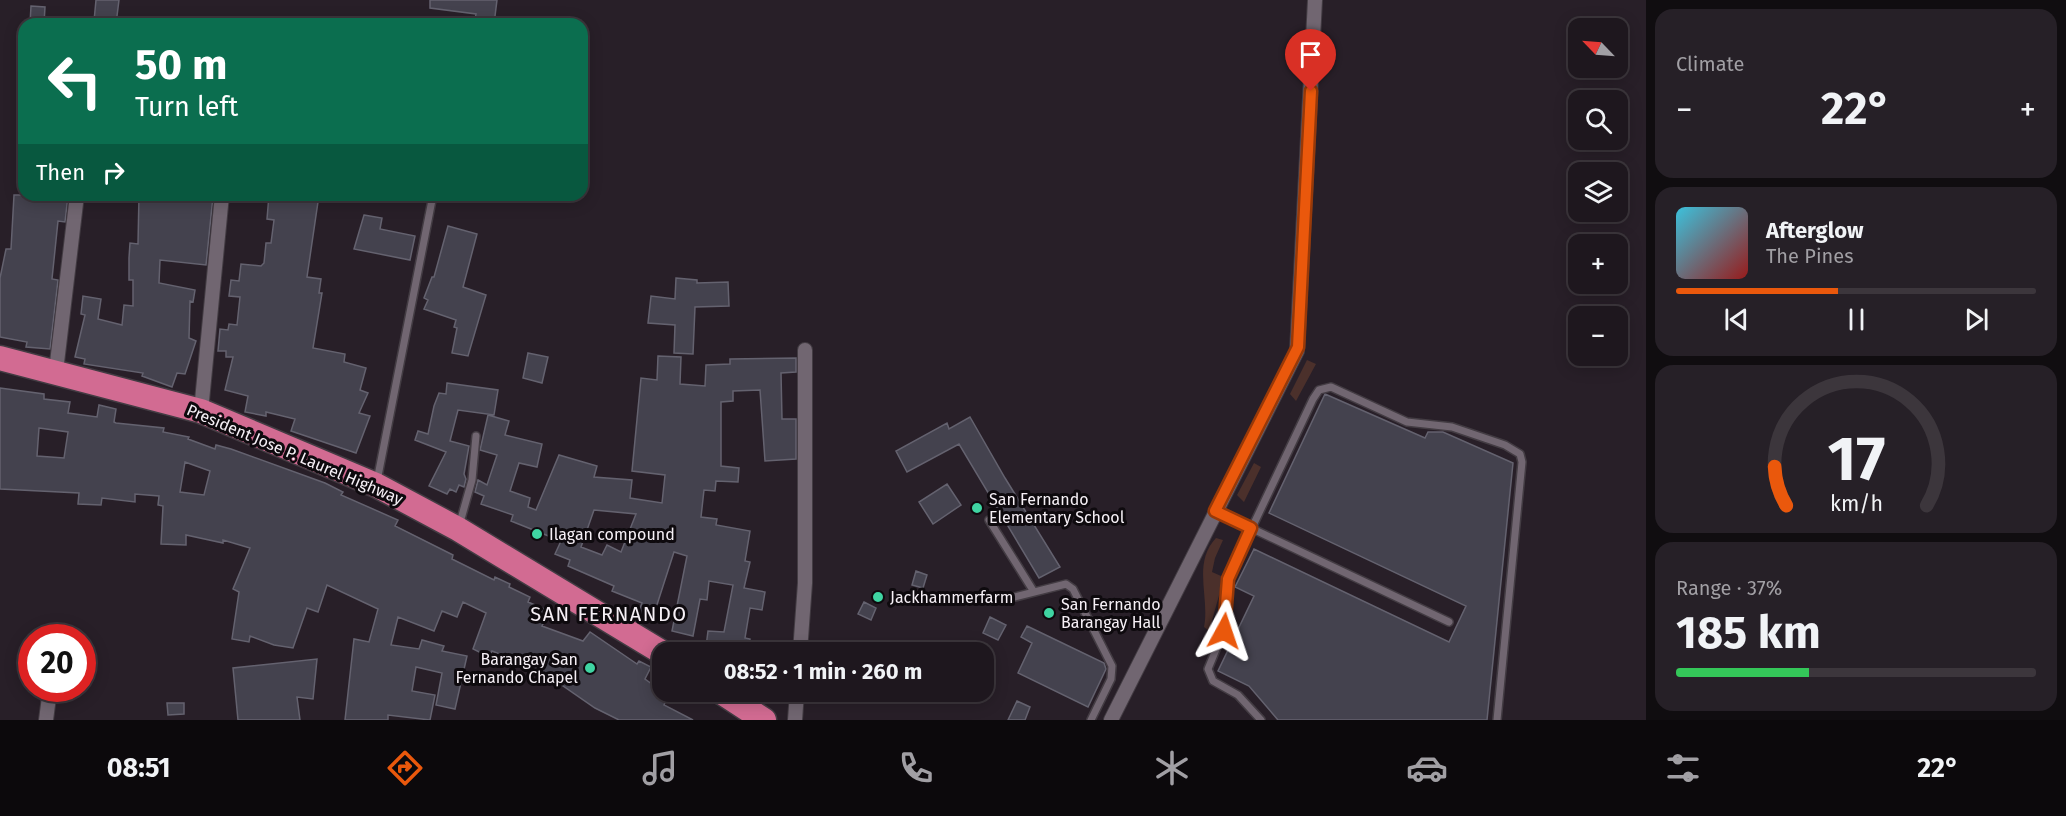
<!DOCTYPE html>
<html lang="en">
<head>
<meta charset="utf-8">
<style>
	:root { --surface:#1e171e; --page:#262027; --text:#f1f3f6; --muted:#a19fa4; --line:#3c363c; --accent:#ea580c }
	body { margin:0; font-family:"Fira Sans",sans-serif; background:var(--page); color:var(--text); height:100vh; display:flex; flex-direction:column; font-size:22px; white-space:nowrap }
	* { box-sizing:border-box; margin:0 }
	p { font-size:20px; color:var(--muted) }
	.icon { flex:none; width:33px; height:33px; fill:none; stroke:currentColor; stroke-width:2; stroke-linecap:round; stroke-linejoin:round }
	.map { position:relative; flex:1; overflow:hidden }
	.side { display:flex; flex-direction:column; gap:9px; padding:9px; background:#100d10; width:420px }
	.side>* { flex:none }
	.banner { position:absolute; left:18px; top:18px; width:570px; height:183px; border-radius:18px; box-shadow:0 3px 15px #0003,0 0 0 2px var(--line); background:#0b6e4f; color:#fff; overflow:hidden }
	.needle { width:39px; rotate:295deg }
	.fabs { position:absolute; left:1568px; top:18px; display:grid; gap:12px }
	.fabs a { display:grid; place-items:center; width:60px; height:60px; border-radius:12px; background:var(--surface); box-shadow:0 3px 15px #0003,0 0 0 2px var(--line); font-size:30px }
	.speed { position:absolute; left:18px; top:624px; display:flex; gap:12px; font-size:30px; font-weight:700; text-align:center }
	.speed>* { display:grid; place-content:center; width:78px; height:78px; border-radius:50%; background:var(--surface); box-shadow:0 3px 15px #0003,0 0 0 2px var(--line); line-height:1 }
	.speed .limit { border:9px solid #d22; background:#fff; color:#111 }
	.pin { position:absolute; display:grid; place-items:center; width:51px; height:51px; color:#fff; margin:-62px -26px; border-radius:50% 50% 50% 0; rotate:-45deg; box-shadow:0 0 6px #0007 }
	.pin .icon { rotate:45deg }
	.me { position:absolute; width:66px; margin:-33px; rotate:5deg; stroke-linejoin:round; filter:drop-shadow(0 0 4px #0008) }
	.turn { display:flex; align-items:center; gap:21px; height:126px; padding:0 18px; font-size:27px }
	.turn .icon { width:78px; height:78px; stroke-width:2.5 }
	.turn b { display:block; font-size:42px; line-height:51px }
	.then { display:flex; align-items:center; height:57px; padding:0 18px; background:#0003; gap:12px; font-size:22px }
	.big { font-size:45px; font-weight:700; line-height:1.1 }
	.side .tile { flex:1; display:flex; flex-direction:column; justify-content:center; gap:9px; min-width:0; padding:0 21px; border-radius:18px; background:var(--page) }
	.side .dial { align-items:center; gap:0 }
	.dial svg { height:156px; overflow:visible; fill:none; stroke:var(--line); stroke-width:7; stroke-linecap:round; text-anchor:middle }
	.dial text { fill:var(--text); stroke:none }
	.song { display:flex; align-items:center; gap:18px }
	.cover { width:72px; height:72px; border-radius:9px; background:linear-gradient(135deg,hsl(190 70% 55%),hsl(0 70% 35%)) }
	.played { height:6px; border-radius:3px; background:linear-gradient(90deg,var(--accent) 45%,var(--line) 45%) }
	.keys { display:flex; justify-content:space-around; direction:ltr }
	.heat { display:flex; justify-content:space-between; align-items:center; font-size:33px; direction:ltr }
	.charge { height:9px; border-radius:4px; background:linear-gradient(90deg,#34c759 37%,var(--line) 0) }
	.trip { position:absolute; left:652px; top:642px; width:342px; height:60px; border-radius:18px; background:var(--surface); box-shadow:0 3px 15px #0003,0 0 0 2px var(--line); font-weight:700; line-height:60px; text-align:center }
	.dock { display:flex; height:96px; justify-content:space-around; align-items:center; background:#0c090c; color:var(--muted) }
	.dock .icon { width:42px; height:42px }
	.dock .active { color:var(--accent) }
	.dock b { font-size:27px; color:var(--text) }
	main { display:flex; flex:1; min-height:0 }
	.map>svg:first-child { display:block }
	.green { fill:#4b302b }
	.building { fill:#44424e; stroke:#64626f; stroke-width:1.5; fill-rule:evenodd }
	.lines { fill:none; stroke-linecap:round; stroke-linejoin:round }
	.lane-casing { stroke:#433c43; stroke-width:10 }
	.street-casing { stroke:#433c43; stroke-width:16 }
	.highway-casing { stroke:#433c43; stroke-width:27 }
	.lane { stroke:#716671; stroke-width:7 }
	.street { stroke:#716671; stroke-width:14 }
	.highway { stroke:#d26b92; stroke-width:24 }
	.route-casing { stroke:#983908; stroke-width:15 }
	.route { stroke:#ea580c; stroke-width:10 }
	.poi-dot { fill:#3fd4a2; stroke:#0e0a0e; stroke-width:2 }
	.labels { text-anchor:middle; stroke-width:6; stroke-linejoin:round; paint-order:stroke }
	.street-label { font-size:16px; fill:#f6f0f6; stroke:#0e0a0e }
	.poi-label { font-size:16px; fill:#f6f0f6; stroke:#0e0a0e; text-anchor:start }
	.quarter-label { font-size:20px; letter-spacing:1.5px; fill:#f6f0f6; stroke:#0e0a0e }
</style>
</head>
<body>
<main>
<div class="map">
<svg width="1646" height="720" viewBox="0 0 1646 720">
	<rect width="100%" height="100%" fill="#281f28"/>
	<path class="green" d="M 1307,360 L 1316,364 L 1296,401 L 1290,394 Z
		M 1254,463 L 1261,467 L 1244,502 L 1237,495 Z
		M 1216,538 L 1223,540 L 1215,558 L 1212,572 L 1221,576 L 1220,592 L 1209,631 L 1204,627 C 1210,598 1192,563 1216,538 Z"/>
	<path class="building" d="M 96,0 L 119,0 L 116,24 L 94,21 Z
		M 430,0 L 497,0 L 494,24 L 474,24 L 476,14 L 430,8 Z
		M 31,6 L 45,7 L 44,24 L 30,24 Z
		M 14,195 L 68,195 L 65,222 L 58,221 L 52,279 L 58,280 L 50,349 L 26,347 L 27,342 L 0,337 L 0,278 L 6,249 L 11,249 Z
		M 139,195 L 213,196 L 206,265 L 160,260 L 159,283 L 195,290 L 193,302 L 190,301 L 189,338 L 196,341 L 185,374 L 177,373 L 172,387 L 142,376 L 143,373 L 84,364 L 85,359 L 75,357 L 85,315 L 81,314 L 83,296 L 101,299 L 98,319 L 122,325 L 124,305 L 133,306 L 133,280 L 129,280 L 129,258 L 130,243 L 138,244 Z
		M 269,195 L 319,195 L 307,277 L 321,279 L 319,293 L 322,293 L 313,348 L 345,354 L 344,362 L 366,368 L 360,390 L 368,393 L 359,413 L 370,416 L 356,453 L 291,431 L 295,419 L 266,412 L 266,416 L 245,412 L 248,396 L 225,390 L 233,357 L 226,357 L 226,351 L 218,351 L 220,329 L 228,330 L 229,324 L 237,325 L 240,297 L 229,296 L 231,280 L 239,281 L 241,264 L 261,266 L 264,263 L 266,243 L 271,243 L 274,220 L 267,219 Z
		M 364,215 L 382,218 L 380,229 L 415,236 L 410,260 L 354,249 Z
		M 448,226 L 477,234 L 463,287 L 486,295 L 468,356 L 452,353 L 457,328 L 454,327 L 456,320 L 424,309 L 428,300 L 424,298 L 432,277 L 434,277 Z
		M 676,278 L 697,280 L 697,283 L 728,282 L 729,306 L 695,307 L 693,354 L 674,353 L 675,325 L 648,323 L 651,296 L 675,299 Z
		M 528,353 L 548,357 L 542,383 L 523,378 Z
		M 658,356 L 681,357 L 680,384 L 705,386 L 706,365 L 730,364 L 730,359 L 796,358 L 796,372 L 781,373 L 782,419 L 796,419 L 796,459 L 765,461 L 760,390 L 733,391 L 733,401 L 721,402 L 721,466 L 739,468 L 738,482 L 716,481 L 715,491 L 704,490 L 701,517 L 717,519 L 716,525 L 750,531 L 745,561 L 750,562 L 744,588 L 765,592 L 762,610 L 750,608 L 745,638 L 750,639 L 748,652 L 713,652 L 715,648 L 706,647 L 708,631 L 724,632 L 733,585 L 709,581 L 707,600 L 700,599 L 693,636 L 672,631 L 687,556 L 674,552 L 653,617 L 638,613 L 642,603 L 612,591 L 614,586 L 568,566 L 570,560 L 555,554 L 561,541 L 511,521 L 513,515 L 481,504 L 484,496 L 475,492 L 478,480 L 487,485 L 497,455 L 480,450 L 488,415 L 509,421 L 505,435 L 542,444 L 537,467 L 519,463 L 510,491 L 530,498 L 528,507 L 536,510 L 559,455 L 597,466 L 594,477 L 632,480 L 630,498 L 662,503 L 665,475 L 632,471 L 641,378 L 657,380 ZM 594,510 L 636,514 L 621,552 L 607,545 L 602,555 L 581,547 Z
		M 447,383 L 498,390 L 494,415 L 458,410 L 450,441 L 469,446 L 464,474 L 466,479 L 464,487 L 459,485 L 456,492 L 450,489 L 447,494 L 429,486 L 446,452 L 415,440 L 418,431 L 428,434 L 434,406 L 439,393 L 446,394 Z
		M 0,388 L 44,394 L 44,399 L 70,402 L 68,413 L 97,417 L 99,405 L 116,409 L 114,422 L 116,423 L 164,428 L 163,432 L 189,437 L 188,439 L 215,449 L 216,445 L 231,449 L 325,483 L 343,492 L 341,495 L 398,520 L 395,526 L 453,555 L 452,559 L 494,580 L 495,577 L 510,584 L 509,587 L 530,597 L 528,602 L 549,611 L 542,626 L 583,641 L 590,632 L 637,664 L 639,661 L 651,667 L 645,679 L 663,692 L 670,693 L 664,705 L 693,720 L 619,720 L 595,708 L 556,681 L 558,678 L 492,651 L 489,657 L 473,649 L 486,613 L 463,602 L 457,617 L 442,611 L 434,631 L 398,617 L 391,645 L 419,649 L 422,640 L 444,646 L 442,651 L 467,656 L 455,709 L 436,705 L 442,673 L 416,667 L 412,691 L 435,695 L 430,720 L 388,715 L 388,720 L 345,720 L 354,639 L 369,642 L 378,609 L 327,585 L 318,612 L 307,608 L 293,648 L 274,645 L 250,636 L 249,642 L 232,639 L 239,592 L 233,589 L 250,548 L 223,540 L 223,543 L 186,535 L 186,545 L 161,544 L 163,506 L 158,505 L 159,496 L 135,494 L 135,502 L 102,498 L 101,505 L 78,504 L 79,493 L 0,489 ZM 39,428 L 68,432 L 64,458 L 37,456 ZM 185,462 L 210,471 L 204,495 L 180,492 Z
		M 1325,394 L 1425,438 L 1428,432 L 1443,432 L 1513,463 L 1487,720 L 1278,720 L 1249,686 L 1218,671 L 1254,596 L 1235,587 L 1254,549 L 1449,642 L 1466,606 L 1269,513 Z
		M 970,417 L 1005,478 L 1060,567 L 1039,578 L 959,444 L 907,472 L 896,451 L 947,423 L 949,429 Z
		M 947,484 L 961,505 L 933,524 L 919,502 Z
		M 916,571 L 927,575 L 923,588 L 912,585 Z
		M 864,602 L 876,608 L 871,620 L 858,614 Z
		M 990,617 L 1006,625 L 998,640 L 983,633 Z
		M 1027,626 L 1104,663 L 1106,669 L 1088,707 L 1018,673 L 1032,643 L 1021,637 Z
		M 317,659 L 313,699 L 297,697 L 300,720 L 238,720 L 233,668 Z
		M 1017,701 L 1030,707 L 1025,720 L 1008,720 Z
		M 167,703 L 184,703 L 184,714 L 168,715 Z"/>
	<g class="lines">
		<defs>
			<path id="lane" d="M 393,24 L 393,22
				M 377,481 L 433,195
				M 1215,511 L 1449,622
				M 989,520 L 1034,592
				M 459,526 L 472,480 L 476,436
				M 1011,598 L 1066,584 L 1073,589 L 1112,666 L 1111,679 L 1091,720
				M 1261,720 L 1238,695 L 1213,681 L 1208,669 L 1226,625 L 1227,585 L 1231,572 L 1313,399 L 1319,390 L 1331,387 L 1407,422 L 1452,427 L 1505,445 L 1520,454 L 1522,462 L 1497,720"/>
			<path id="street" d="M 56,371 L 77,195
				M 201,411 L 222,195
				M 800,652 L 805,583 L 805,350
				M 46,720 L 49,697
				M 795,720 L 797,692
				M 1111,720 L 1297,351 L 1315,0"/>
			<path id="highway" d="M 0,358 L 201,411 L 376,485 L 458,529 L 663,653
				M 721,692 L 764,720"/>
		</defs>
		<use href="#lane" class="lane-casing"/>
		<use href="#street" class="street-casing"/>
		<use href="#highway" class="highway-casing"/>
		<use href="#lane" class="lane"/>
		<use href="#street" class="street"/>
		<use href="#highway" class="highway"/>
	</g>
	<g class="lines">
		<defs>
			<path id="route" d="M 1224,631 L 1228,579 L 1251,528 L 1215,511 L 1298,347 L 1311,91"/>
		</defs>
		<use href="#route" class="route-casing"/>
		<use href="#route" class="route"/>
	</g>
	<g class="poi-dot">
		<circle cx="977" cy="508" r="6"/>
		<circle cx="537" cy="534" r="6"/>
		<circle cx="878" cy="597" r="6"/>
		<circle cx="1049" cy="613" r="6"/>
		<circle cx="590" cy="668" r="6"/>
	</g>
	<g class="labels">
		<g class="street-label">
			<text transform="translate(295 454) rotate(23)" y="6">President Jose P. Laurel Highway</text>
		</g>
		<g class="poi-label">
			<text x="989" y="505">San Fernando<tspan x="989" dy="18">Elementary School</tspan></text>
			<text x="549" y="540">Ilagan compound</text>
			<text x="890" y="603">Jackhammerfarm</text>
			<text x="1061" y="610">San Fernando<tspan x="1061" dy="18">Barangay Hall</tspan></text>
			<text x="578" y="665" text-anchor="end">Barangay San<tspan x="578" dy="18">Fernando Chapel</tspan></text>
		</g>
		<g class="quarter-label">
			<text x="609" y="621">SAN FERNANDO</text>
		</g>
	</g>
</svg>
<div class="fabs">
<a><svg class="needle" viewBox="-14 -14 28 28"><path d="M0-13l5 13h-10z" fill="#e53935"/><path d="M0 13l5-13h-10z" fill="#a19fa4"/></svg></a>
<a><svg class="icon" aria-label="search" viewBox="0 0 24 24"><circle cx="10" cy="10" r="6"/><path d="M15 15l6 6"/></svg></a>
<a><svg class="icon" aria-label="layers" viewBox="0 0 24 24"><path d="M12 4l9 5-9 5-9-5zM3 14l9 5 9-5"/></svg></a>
<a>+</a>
<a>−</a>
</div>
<div class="speed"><div class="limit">20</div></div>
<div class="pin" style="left:1311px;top:91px;background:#d93025"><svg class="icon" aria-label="arrive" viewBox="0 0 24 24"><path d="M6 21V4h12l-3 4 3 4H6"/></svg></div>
<svg class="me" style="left:1224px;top:631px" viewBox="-20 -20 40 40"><path d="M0-17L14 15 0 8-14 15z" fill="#ea580c" stroke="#fff" stroke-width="4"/></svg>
<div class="trip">08:52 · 1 min · 260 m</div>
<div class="banner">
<div class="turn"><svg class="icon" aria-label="left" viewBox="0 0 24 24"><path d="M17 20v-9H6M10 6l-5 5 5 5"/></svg><div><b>50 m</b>Turn left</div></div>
<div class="then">Then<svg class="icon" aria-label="right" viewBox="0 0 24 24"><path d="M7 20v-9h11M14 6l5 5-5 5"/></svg></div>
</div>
</div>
<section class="side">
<div class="tile"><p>Climate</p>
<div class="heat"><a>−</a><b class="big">22°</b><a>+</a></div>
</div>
<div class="tile">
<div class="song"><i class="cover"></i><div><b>Afterglow</b><p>The Pines</p></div></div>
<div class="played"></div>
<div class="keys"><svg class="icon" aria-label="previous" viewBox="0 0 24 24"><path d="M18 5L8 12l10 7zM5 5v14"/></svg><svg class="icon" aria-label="pause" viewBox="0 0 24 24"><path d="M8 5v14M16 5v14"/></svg><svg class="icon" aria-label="next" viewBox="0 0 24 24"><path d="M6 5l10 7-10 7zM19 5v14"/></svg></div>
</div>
<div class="tile dial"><svg viewBox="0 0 100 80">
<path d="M14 69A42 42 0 1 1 86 69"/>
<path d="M14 69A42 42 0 0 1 8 49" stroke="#ea580c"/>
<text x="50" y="56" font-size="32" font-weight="700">17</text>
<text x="50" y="72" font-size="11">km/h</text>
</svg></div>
<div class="tile"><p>Range · 37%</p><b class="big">185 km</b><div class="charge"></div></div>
</section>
</main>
<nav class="dock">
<b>08:51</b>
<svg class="icon active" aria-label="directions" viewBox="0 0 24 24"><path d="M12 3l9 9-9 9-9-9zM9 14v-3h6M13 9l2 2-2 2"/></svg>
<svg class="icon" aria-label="music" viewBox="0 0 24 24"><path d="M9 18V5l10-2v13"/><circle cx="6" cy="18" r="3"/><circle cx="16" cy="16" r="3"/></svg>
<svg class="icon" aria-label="phone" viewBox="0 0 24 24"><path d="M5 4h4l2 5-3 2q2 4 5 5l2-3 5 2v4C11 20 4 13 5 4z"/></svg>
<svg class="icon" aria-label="climate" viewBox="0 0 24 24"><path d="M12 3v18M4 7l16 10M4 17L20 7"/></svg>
<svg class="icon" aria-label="car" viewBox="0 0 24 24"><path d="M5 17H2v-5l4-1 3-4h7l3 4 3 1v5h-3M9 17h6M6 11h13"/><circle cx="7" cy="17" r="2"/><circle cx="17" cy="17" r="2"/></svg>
<svg class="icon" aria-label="filters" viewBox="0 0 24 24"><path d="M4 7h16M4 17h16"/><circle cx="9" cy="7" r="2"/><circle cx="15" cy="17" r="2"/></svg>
<b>22°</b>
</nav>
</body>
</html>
